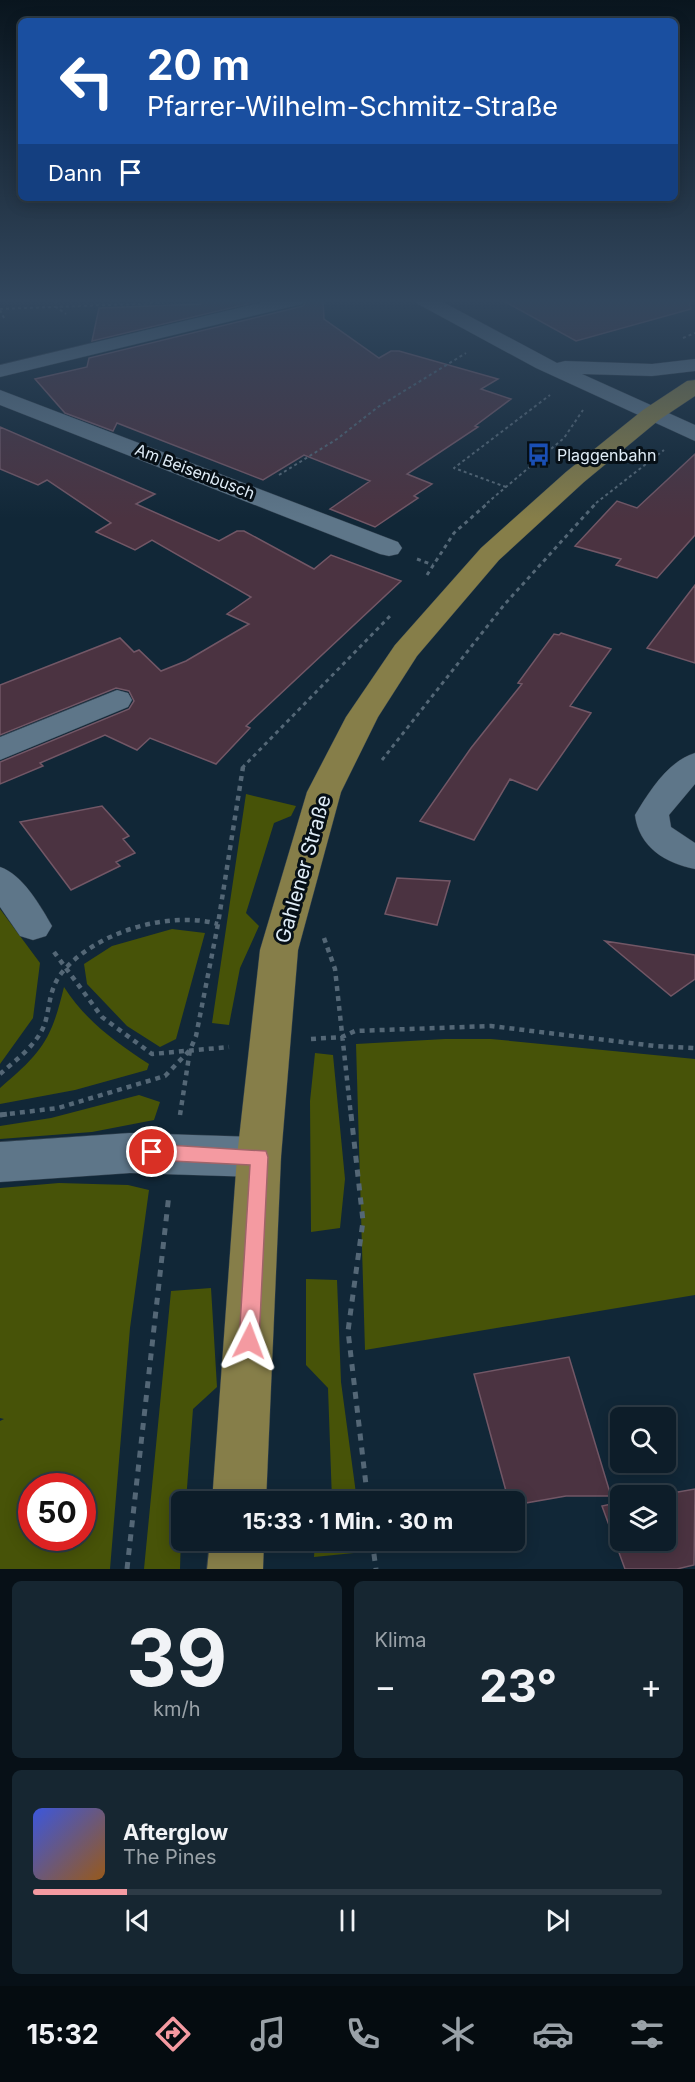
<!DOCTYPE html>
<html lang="de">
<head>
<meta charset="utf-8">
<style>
	:root { --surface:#0d1d29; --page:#162631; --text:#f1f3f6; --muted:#9aa2a8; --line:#2d3b46; --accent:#f49aa1 }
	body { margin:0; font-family:Inter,sans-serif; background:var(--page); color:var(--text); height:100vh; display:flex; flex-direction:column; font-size:22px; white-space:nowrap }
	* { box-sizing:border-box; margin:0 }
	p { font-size:20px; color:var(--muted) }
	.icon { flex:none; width:33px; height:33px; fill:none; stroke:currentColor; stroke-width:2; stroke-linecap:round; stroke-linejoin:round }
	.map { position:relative; height:1569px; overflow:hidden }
	.details { display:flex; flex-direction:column; gap:12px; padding:12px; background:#071017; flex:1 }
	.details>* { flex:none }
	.hud { position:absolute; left:18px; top:18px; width:660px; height:183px; border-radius:9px; box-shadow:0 3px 15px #0003,0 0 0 2px var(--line); background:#1a4fa0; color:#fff; overflow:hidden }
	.buttons { position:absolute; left:610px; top:1407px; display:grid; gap:12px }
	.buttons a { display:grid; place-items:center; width:66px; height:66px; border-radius:9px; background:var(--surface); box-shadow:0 3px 15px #0003,0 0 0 2px var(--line); font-size:30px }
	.speed { position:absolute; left:18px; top:1473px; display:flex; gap:12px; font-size:30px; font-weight:700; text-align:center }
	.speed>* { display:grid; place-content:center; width:78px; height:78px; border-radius:50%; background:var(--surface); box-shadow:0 3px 15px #0003,0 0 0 2px var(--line); line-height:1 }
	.speed .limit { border:9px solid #d22; background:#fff; color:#111 }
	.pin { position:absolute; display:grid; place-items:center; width:51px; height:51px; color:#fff; margin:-26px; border:3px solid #fff; border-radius:50%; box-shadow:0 2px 6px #0007 }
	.me { position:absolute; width:66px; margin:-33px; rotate:3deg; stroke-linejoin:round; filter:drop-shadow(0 0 4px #0008) }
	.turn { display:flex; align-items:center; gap:21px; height:126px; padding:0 30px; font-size:27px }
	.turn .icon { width:78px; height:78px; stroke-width:2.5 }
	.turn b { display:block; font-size:42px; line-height:51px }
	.then { display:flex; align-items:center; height:57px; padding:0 30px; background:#0003; gap:12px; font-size:22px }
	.big { font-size:45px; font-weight:700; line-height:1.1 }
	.details .widget { flex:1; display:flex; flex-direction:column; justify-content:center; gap:9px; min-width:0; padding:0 21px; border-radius:9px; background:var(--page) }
	.details .dial { align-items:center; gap:0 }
	.dial b { font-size:78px; line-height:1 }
	.song { display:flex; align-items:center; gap:18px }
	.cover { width:72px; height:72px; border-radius:9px; background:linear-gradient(135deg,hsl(230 70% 55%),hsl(30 70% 35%)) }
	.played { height:6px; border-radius:3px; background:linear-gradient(90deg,var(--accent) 15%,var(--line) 15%) }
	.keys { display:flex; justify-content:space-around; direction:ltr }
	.heat { display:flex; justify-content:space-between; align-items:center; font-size:33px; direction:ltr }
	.details .tiles { flex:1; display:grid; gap:12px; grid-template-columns:1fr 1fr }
	.widget:last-child { grid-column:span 2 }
	.trip { position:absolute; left:171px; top:1491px; width:354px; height:60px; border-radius:9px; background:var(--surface); box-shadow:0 3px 15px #0003,0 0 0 2px var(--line); font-weight:700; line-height:60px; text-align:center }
	.tabs { display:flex; height:96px; justify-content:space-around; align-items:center; background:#050c10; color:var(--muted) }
	.tabs .icon { width:42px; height:42px }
	.tabs .selected { color:var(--accent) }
	.tabs b { font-size:27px; color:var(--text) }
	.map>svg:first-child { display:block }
	.green { fill:#475308; fill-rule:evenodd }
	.building { fill:#4b3341; stroke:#725766; stroke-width:1.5 }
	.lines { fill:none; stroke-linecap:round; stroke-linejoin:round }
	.minor-casing { stroke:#31404e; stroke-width:1 }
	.major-casing { stroke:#31404e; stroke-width:1 }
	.path-far3 { stroke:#546776; stroke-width:2; stroke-dasharray:3 3; stroke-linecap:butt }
	.path-far2 { stroke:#546776; stroke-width:3; stroke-dasharray:4 4; stroke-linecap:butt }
	.path-far1 { stroke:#546776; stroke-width:4.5; stroke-dasharray:5 5; stroke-linecap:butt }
	.path { stroke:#546776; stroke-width:5; stroke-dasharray:7 7; stroke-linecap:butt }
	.minor { fill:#5e7689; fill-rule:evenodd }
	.major { fill:#867e49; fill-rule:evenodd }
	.route { fill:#f49aa1; stroke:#9f6469; stroke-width:1.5 }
	.labels { text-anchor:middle; stroke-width:6; stroke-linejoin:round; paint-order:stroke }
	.far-poi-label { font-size:16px; fill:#e0edf8; stroke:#060f16; text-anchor:start }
	.far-street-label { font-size:16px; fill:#e0edf8; stroke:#060f16 }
	.street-label { font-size:20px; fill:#e0edf8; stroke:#060f16 }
</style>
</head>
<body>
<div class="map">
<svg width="695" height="1569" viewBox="0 0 695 1569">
	<rect width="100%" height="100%" fill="#112737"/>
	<path class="green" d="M 246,794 L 296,806 L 291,816 L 274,823 L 246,913 L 259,926 L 240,968 L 229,1025 L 212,1023 Z
		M 0,909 L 40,963 L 33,1018 L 0,1064 Z
		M 172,929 L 205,933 L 176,1039 L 160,1047 L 127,1026 L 87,984 L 84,964 L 112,946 Z
		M 64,987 C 86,1021 115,1042 149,1064 L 147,1070 L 75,1090 L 0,1104 L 0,1088 C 42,1052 51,1041 64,987 Z
		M 445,1039 L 491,1039 L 695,1059 L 695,1295 L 365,1350 L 356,1044 Z
		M 315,1053 L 333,1055 L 345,1179 L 340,1228 L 311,1232 L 310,1101 Z
		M 139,1095 L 160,1102 L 154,1120 L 92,1132 L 0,1139 L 0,1126 L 51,1118 Z
		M 59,1183 L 128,1185 L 149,1190 L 130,1328 L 110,1569 L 0,1569 L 0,1421 L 4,1419 L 0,1418 L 0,1188 ZM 32,1486 L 82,1486 L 82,1538 L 32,1538 Z
		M 306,1279 L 337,1280 L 341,1382 L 357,1501 L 332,1501 L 328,1388 L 306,1365 Z
		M 211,1288 L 217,1387 L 193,1409 L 186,1501 L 182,1502 L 180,1569 L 144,1569 L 171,1291 Z
		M 315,1541 L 362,1541 L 364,1552 L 314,1557 Z"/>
	<path class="building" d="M 201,300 L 264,300 L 92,341 L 99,308 L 201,304 Z
		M 307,300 L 323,300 L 324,319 L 379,358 L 391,351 L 399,351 L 498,379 L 481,389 L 511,399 L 475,426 L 478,427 L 407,474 L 432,484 L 414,496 L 418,498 L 375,527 L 330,509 L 370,481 L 304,455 L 263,480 L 117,423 L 113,431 L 65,413 L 35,379 L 87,367 L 89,358 L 303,306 Z
		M 502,300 L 689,300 L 691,309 L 576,341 Z
		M 0,427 L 155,494 L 136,504 L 219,541 L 237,531 L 244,531 L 314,569 L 331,555 L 401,581 L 246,726 L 250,728 L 216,764 L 150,738 L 137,750 L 105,735 L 40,763 L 43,766 L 0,784 L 0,762 L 129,709 L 134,701 L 129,691 L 116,688 L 0,735 L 0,685 L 120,638 L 134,652 L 139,650 L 161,671 L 186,661 L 249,624 L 227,614 L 251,597 L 152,540 L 135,550 L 96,532 L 111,523 L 47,480 L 38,485 L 0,469 Z
		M 695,454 L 695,535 L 657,578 L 616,565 L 621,559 L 575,546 L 617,501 L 637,508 Z
		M 695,585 L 695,663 L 647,648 Z
		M 561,633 L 611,649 L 570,706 L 591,713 L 537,790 L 510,779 L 474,840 L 420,821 L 471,748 L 522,684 L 518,683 L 554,634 L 559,635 Z
		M 102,806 L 129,836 L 123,839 L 135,853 L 116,862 L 120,866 L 71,890 L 20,822 Z
		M 397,878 L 450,881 L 437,925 L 385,914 Z
		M 605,941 L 695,955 L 695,979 L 671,996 Z
		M 569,1357 L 611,1496 L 566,1496 L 514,1505 L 514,1502 L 509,1502 L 474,1374 Z
		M 695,1489 L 694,1565 L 677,1569 L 625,1569 L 602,1506 L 621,1502 L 621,1540 L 666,1540 L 666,1496 L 655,1496 Z"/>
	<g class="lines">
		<defs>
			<path id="minor" d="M 272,300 L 305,300 L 302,304 L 0,377 L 0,365 Z
				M 415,300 L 439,300 L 557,363 L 565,361 L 652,364 L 695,359 L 695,371 L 652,376 L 582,374 L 695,425 L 695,441 L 536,368 L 418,304 Z
				M 0,390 L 398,542 L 402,548 L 398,554 L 389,556 L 380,554 L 0,405 Z
				M 117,690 L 128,693 L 132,700 L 128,707 L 0,760 L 0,737 Z
				M 695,753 L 695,784 L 669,815 L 671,827 L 695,843 L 695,869 C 665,863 639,847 635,815 C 649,792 668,761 695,753 Z
				M 0,867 C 22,874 40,905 52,926 L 46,936 L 33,940 L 20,936 L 0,907 Z
				M 130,1133 L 259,1137 L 274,1143 L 281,1157 L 274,1171 L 259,1177 L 130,1173 L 0,1182 L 0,1142 Z"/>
			<path id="major" d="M 695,380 L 695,396 L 659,420 L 584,482 L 499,560 L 417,656 L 378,717 L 341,792 L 298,950 L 281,1157 L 266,1502 L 212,1502 L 237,1157 L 260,950 L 307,792 L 346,717 L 395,645 L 481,548 L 566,472 L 643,410 L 687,381 Z
				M 210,1540 L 264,1540 L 263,1569 L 207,1569 Z"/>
		</defs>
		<use href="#minor" class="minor-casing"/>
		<use href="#major" class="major-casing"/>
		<path class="path-far3" d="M 57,300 L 56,307 L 66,314
			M 0,309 L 163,303
			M 0,310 L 4,318
			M 683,338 L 695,333
			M 279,475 L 337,439 L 378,407 L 466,353
			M 506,487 L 454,468 L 550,395
			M 487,503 L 564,438 L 583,410
			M 596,503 L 664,450"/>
		<path class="path-far2" d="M 417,559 L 433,565
			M 427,575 L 454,533 L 489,502
			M 382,760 L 504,605 L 597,502
			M 242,768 L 392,614"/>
		<path class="path-far1" d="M 324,938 L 335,969 L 351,1116
			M 54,952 L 102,1017 L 152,1054 L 229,1047
			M 311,1039 L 342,1037 L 355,1031 L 491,1026 L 655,1046 L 695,1048
			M 0,1074 C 16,1060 38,1044 45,1023 C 50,1006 49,991 60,975 C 92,933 168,910 218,924
			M 0,1115 L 58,1108 L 165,1076 L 190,1050
			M 180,1115 L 190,1050 L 196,1036 L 218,924 L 243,767"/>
		<path class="path" d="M 351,1114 L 363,1221 L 348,1331 L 368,1502
			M 0,1115 L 8,1114
			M 372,1540 L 376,1569
			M 127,1569 L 169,1194"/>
		<use href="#minor" class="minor"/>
		<use href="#major" class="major"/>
	</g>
	<linearGradient id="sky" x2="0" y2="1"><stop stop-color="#09151e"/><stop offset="0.58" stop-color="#32475e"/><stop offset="1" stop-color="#32475e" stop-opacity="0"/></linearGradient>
	<rect width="695" height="519" fill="url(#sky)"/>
	<path class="route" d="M 152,1144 L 266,1151 L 268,1157 L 259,1341 L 256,1348 L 249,1351 L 242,1348 L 239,1341 L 250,1165 L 152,1160 L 145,1158 L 142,1152 L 145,1146 Z"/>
	<defs>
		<symbol id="bus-bare" viewBox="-9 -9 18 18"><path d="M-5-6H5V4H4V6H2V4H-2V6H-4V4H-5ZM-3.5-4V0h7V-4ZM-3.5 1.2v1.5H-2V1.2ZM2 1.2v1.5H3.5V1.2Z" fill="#1a4fb4" stroke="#060f16" stroke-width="2.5" paint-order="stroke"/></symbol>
	</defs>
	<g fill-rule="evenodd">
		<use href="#bus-bare" x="522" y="438" width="33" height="33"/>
	</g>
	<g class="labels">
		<g class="far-poi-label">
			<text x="557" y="461">Plaggenbahn</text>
		</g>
		<g class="far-street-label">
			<text transform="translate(195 471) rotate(21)" y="6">Am Beisenbusch</text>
		</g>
		<g class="street-label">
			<text transform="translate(303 869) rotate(-74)" y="7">Gahlener Straße</text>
		</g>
	</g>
</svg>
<div class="buttons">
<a><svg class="icon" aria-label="search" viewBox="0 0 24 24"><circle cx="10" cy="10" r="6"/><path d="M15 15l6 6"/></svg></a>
<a><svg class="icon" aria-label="layers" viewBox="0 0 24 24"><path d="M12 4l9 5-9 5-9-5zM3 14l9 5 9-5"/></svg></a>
</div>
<div class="speed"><div class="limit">50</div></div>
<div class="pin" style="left:152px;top:1152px;background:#d93025"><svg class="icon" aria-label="arrive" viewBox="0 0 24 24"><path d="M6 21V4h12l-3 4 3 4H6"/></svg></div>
<svg class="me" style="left:249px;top:1341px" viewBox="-20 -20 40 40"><path d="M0-17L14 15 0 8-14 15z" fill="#f49aa1" stroke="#fff" stroke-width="4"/></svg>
<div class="trip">15:33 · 1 Min. · 30 m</div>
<div class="hud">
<div class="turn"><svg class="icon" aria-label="left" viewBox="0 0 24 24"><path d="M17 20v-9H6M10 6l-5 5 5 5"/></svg><div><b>20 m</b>Pfarrer-Wilhelm-Schmitz-Straße</div></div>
<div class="then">Dann<svg class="icon" aria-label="arrive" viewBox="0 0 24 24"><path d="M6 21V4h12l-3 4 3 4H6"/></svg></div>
</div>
</div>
<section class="details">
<div class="tiles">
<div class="widget dial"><b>39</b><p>km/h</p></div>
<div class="widget"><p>Klima</p>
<div class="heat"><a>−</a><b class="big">23°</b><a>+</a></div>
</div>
<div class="widget">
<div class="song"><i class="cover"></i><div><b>Afterglow</b><p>The Pines</p></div></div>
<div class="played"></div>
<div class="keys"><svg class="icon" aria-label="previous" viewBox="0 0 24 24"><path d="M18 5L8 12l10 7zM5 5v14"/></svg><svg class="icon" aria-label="pause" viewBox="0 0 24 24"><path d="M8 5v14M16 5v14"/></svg><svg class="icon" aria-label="next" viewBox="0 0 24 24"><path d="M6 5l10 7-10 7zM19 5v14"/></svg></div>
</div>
</div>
</section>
<nav class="tabs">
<b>15:32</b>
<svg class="icon selected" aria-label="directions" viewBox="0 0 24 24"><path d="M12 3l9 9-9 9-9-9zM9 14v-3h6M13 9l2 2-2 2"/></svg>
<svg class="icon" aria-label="music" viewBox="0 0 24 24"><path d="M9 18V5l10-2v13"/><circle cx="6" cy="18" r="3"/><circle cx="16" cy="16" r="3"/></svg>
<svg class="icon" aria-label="phone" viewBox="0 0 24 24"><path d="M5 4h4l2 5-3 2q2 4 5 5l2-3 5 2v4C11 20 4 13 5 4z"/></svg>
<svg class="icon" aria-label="climate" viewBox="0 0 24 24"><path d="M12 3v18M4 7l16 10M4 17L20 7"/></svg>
<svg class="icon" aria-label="car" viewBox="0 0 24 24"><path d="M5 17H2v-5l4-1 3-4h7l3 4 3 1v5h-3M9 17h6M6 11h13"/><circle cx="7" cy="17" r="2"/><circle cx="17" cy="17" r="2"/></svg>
<svg class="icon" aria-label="filters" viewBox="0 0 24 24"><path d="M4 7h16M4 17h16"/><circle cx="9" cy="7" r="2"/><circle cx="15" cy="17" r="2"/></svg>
</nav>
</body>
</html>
